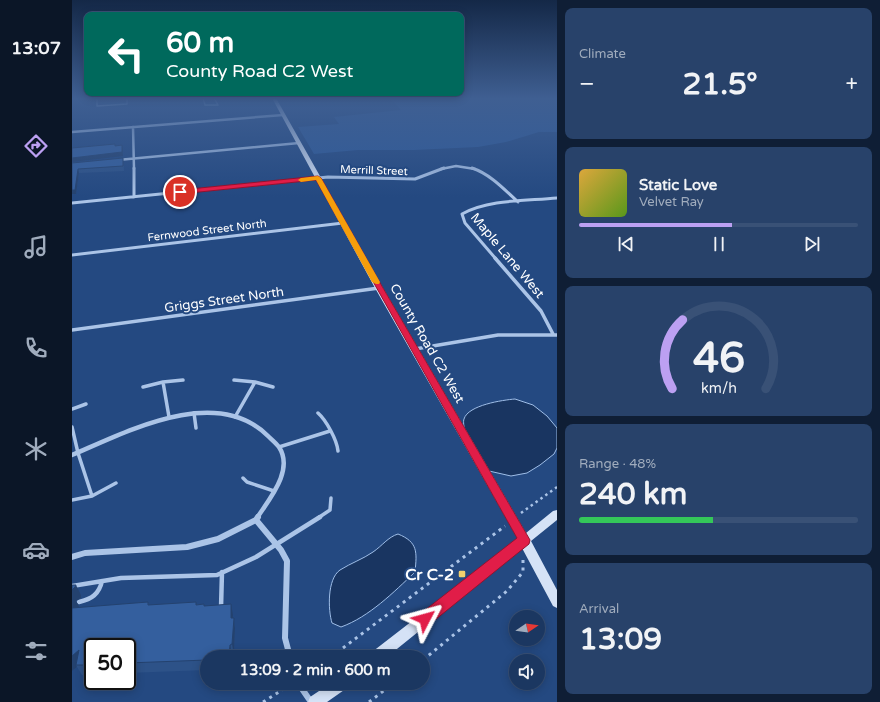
<!DOCTYPE html>
<html lang="en">
<head>
<meta charset="utf-8">
<style>
	:root { --surface:#1b3761; --page:#28426a; --text:#f1f3f6; --muted:#a0acbd; --line:#395176; --accent:#bca0f2 }
	body { margin:0; font-family:"Varela Round",sans-serif; background:var(--page); color:var(--text); height:100vh; display:flex; flex-direction:column; font-size:15px; white-space:nowrap }
	* { box-sizing:border-box; margin:0 }
	p { font-size:13px; color:var(--muted) }
	.icon { flex:none; width:22px; height:22px; fill:none; stroke:currentColor; stroke-width:2; stroke-linecap:round; stroke-linejoin:round }
	.map { position:relative; flex:1; overflow:hidden }
	.drawer { display:flex; flex-direction:column; gap:8px; padding:8px; background:#0f1e35; width:323px }
	.drawer>* { flex:none }
	.top-card { position:absolute; left:12px; top:12px; width:380px; height:84px; border-radius:8px; box-shadow:0 2px 10px #0003,0 0 0 1px var(--line); background:#00695c; color:#fff; overflow:hidden }
	.needle { width:26px; rotate:77deg }
	.tools { position:absolute; left:437px; top:610px; display:grid; gap:8px }
	.tools a { display:grid; place-items:center; width:36px; height:36px; border-radius:50%; background:var(--surface); box-shadow:0 2px 10px #0003,0 0 0 1px var(--line); font-size:20px }
	.speed { position:absolute; left:12px; top:638px; display:flex; gap:8px; font-size:20px; font-weight:700; text-align:center }
	.speed>* { display:grid; place-content:center; width:52px; height:52px; border-radius:50%; background:var(--surface); box-shadow:0 2px 10px #0003,0 0 0 1px var(--line); line-height:1 }
	.speed .limit { border:2px solid #111; border-radius:6px; background:#fff; color:#111 }
	.pin { position:absolute; display:grid; place-items:center; width:34px; height:34px; color:#fff; margin:-17px; border:2px solid #fff; border-radius:50%; box-shadow:0 1px 4px #0007 }
	.me { position:absolute; width:44px; margin:-22px; rotate:51deg; stroke-linejoin:round; filter:drop-shadow(0 0 3px #0008) }
	.turn { display:flex; align-items:center; gap:14px; height:84px; padding:0 16px; font-size:18px }
	.turn .icon { width:52px; height:52px; stroke-width:2.5 }
	.turn b { display:block; font-size:28px; line-height:34px }
	.big { font-size:30px; font-weight:700; line-height:1.1 }
	.drawer .tile { flex:1; display:flex; flex-direction:column; justify-content:center; gap:6px; min-width:0; padding:0 14px; border-radius:8px; background:var(--page) }
	.drawer .dial { align-items:center; gap:0 }
	.dial svg { height:104px; overflow:visible; fill:none; stroke:var(--line); stroke-width:7; stroke-linecap:round; text-anchor:middle }
	.dial text { fill:var(--text); stroke:none }
	.song { display:flex; align-items:center; gap:12px }
	.cover { width:48px; height:48px; border-radius:6px; background:linear-gradient(135deg,hsl(40 70% 55%),hsl(90 70% 35%)) }
	.played { height:4px; border-radius:2px; background:linear-gradient(90deg,var(--accent) 55%,var(--line) 55%) }
	.keys { display:flex; justify-content:space-around; direction:ltr }
	.heat { display:flex; justify-content:space-between; align-items:center; font-size:22px; direction:ltr }
	.charge { height:6px; border-radius:3px; background:linear-gradient(90deg,#34c759 48%,var(--line) 0) }
	.trip { position:absolute; left:128px; top:650px; width:230px; height:40px; border-radius:20px; background:var(--surface); box-shadow:0 2px 10px #0003,0 0 0 1px var(--line); font-weight:700; line-height:40px; text-align:center }
	main { display:flex; flex:1; min-height:0 }
	.menu { display:flex; flex-direction:column; width:72px; justify-content:space-around; align-items:center; background:#0b1627; color:var(--muted) }
	.menu .icon { width:28px; height:28px }
	.menu .selected { color:var(--accent) }
	.menu b { font-size:18px; color:var(--text) }
	.map>svg:first-child { display:block }
	.green { fill:#2e5a99 }
	.water { fill:#193561; stroke:#9fbee8 }
	.lines { fill:none; stroke-linecap:round; stroke-linejoin:round }
	.path-far1 { stroke:#abc4e7; stroke-width:2.5; stroke-dasharray:2.5 3.5; stroke-linecap:butt }
	.path { stroke:#abc4e7; stroke-width:3; stroke-dasharray:3 4.5; stroke-linecap:butt }
	.lane-far2 { stroke:#abc4e7; stroke-width:1.5 }
	.lane-far1 { stroke:#abc4e7; stroke-width:3.5 }
	.lane { stroke:#abc4e7; stroke-width:4.5 }
	.street-far4 { stroke:#abc4e7; stroke-width:2.5 }
	.street-far3 { stroke:#abc4e7; stroke-width:3 }
	.street-far2 { stroke:#abc4e7; stroke-width:3.5 }
	.street-far1 { stroke:#abc4e7; stroke-width:4.5 }
	.street { stroke:#abc4e7; stroke-width:6 }
	.secondary { fill:#d5e2f6; fill-rule:evenodd }
	.wall { fill:#2d5288 }
	.shaded-wall { fill:#24426f }
	.building { fill:#345f9e; stroke:#24426f }
	.route { fill:#e11d48; stroke:#92132f }
	.slow { fill:#f59e0b }
	.poi-dot { fill:#f1d06e; stroke:#244981; stroke-width:1.5 }
	.labels { text-anchor:middle; stroke-width:4; stroke-linejoin:round; paint-order:stroke }
	.far-street-label { font-size:11px; fill:#fff; stroke:#244981 }
	.street-label { font-size:13px; fill:#fff; stroke:#244981 }
	.near-poi-label { font-size:16px; font-weight:bold; fill:#fff; stroke:#244981; text-anchor:end }
</style>
</head>
<body>
<main>
<nav class="menu">
<b>13:07</b>
<svg class="icon selected" aria-label="directions" viewBox="0 0 24 24"><path d="M12 3l9 9-9 9-9-9zM9 14v-3h6M13 9l2 2-2 2"/></svg>
<svg class="icon" aria-label="music" viewBox="0 0 24 24"><path d="M9 18V5l10-2v13"/><circle cx="6" cy="18" r="3"/><circle cx="16" cy="16" r="3"/></svg>
<svg class="icon" aria-label="phone" viewBox="0 0 24 24"><path d="M5 4h4l2 5-3 2q2 4 5 5l2-3 5 2v4C11 20 4 13 5 4z"/></svg>
<svg class="icon" aria-label="climate" viewBox="0 0 24 24"><path d="M12 3v18M4 7l16 10M4 17L20 7"/></svg>
<svg class="icon" aria-label="car" viewBox="0 0 24 24"><path d="M5 17H2v-5l4-1 3-4h7l3 4 3 1v5h-3M9 17h6M6 11h13"/><circle cx="7" cy="17" r="2"/><circle cx="17" cy="17" r="2"/></svg>
<svg class="icon" aria-label="filters" viewBox="0 0 24 24"><path d="M4 7h16M4 17h16"/><circle cx="9" cy="7" r="2"/><circle cx="15" cy="17" r="2"/></svg>
</nav>
<div class="map">
<svg width="485" height="702" viewBox="0 0 485 702">
	<rect width="100%" height="100%" fill="#244981"/>
	<path class="green" d="M 318,98 L 485,98 L 485,132 L 467,132 L 434,142 L 406,147 L 342,150 L 286,150 L 242,154 L 226,127 L 267,124 L 262,117 L 329,110 Z"/>
	<path class="water" d="M 443,399 L 461,405 L 475,416 L 485,428 L 485,448 L 482,454 L 468,465 L 455,473 L 439,476 L 417,471 C 411,462 395,441 393,431 C 392,428 391,421 392,419 C 396,405 431,400 443,399 Z
		M 326,534 C 346,542 345,552 343,572 C 322,592 297,617 269,627 L 260,623 C 256,610 255,579 268,570 C 279,563 291,559 301,552 C 310,546 316,537 326,534 Z"/>
	<g class="lines">
		<path class="path-far1" d="M 449,513 L 485,487"/>
		<path class="path" d="M 259,657 L 433,526
			M 351,660 L 435,591 L 451,572 L 451,560
			M 191,702 L 218,685
			M 297,702 L 322,683"/>
		<path class="lane-far2" d="M 25,98 L 25,106 L 55,104 L 55,98
			M 131,98 L 133,105 L 146,105 L 142,98"/>
		<path class="lane-far1" d="M 162,380 L 183,382 L 201,387
			M 91,382 L 97,417
			M 71,387 L 91,382 L 111,380
			M 0,409 L 14,404
			M 122,413 L 124,428
			M 246,413 C 254,420 265,440 266,451
			M 163,417 L 183,382
			M 0,427 L 6,453 L 20,496
			M 207,447 L 258,431
			M 171,478 L 175,482 L 202,491
			M 0,500 L 20,496 L 44,483
			M 246,518 L 258,510 L 259,498"/>
		<path class="lane" d="M 0,586 L 49,578 L 145,575 L 184,557 L 248,517
			M 7,602 C 20,599 27,594 30,581
			M 149,608 L 150,572"/>
		<path class="street-far4" d="M 61,127 L 62,169
			M 0,132 L 211,115
			M 46,160 L 227,143
			M 369,169 L 384,166 L 403,169"/>
		<path class="street-far3" d="M 62,168 L 62,197
			M 400,168 C 418,174 432,189 446,202
			M 0,203 L 256,177 L 343,179 L 372,168
			M 0,255 L 271,223
			M 424,259 L 393,223 L 390,214 C 417,199 455,201 485,198"/>
		<path class="street-far2" d="M 423,258 L 469,311 L 481,334
			M 0,330 L 307,288
			M 343,349 L 426,335 L 485,335"/>
		<path class="street-far1" d="M 0,455 C 54,432 144,384 196,436 C 199,439 204,443 207,447 C 222,470 198,498 185,518"/>
		<path class="street" d="M 184,520 L 209,550 L 215,561 L 213,638 L 218,657
			M 0,557 L 13,553 L 115,547 L 146,539 L 184,520 L 186,517
			M 226,683 L 239,702"/>
		<path class="secondary" d="M 200,98 L 204,98 L 311,288 L 454,533 L 481,511 L 485,510 L 485,520 L 459,541 L 485,590 L 485,608 L 481,606 L 450,548 L 315,657 L 299,657 L 300,652 L 446,539 L 303,288 Z
			M 259,683 L 277,683 L 275,688 L 255,702 L 236,702 L 238,697 Z"/>
	</g>
	<path class="wall" d="M 51,158 L 52,171 L 7,173 L 4,194 L 0,194 L 0,163 Z
		M 0,585 L 9,595 L 9,598 L 4,601 L 7,606 L 6,608 L 76,602 L 77,605 L 132,604 L 133,606 L 161,615 L 161,618 L 162,618 L 163,628 L 162,655 L 160,655 L 159,657 L 135,657 L 135,670 L 55,673 L 55,647 L 21,647 L 21,675 L 10,675 L 5,667 L 0,671 Z"/>
	<path class="shaded-wall" d="M 50,145 L 51,156 L 0,162 L 0,158 Z
		M 6,169 L 7,173 L 4,194 L 0,194 L 0,190 Z
		M 4,585 L 9,595 L 9,598 L 4,601 L 7,606 L 3,619 L 0,612 L 0,590 Z
		M 159,604 L 161,615 L 160,628 L 159,618 Z
		M 162,618 L 163,628 L 162,655 L 160,644 Z
		M 158,645 L 160,655 L 159,657 L 157,657 Z
		M 7,650 L 4,665 L 5,667 L 0,671 L 0,656 Z"/>
	<path class="building" d="M 43,144 L 43,146 L 50,145 L 50,152 L 0,158 L 0,148 Z
		M 51,158 L 51,166 L 6,169 L 3,190 L 0,190 L 0,163 Z
		M 0,585 L 4,585 L 3,587 L 0,590 Z
		M 76,602 L 76,605 L 124,602 L 124,605 L 132,604 L 132,606 L 159,604 L 159,618 L 162,618 L 160,644 L 158,645 L 157,657 L 135,657 L 135,660 L 55,663 L 55,647 L 21,647 L 21,665 L 4,665 L 7,650 L 0,656 L 0,608 Z"/>
	<linearGradient id="sky" x2="0" y2="1"><stop stop-color="#142847"/><stop offset="0.5" stop-color="#3f5f92"/><stop offset="1" stop-color="#3f5f92" stop-opacity="0"/></linearGradient>
	<rect width="485" height="197" fill="url(#sky)"/>
	<path class="route" d="M 246,176 L 249,178 L 311,288 L 458,540 L 457,544 L 358,624 L 353,626 L 348,624 L 346,619 L 348,614 L 445,538 L 244,180 L 108,194 L 105,192 L 108,190 Z"/>
	<path class="slow" d="M 246,176 L 249,178 L 308,282 L 307,284 L 304,284 L 300,282 L 244,180 L 229,182 L 226,180 L 229,178 Z"/>
	<rect class="poi-dot" x="386" y="570" width="8" height="8" rx="2"/>
	<g class="labels">
		<g class="far-street-label">
			<text transform="translate(302 170) rotate(2)" y="4">Merrill Street</text>
			<text transform="translate(135 230) rotate(-7)" y="4">Fernwood Street North</text>
		</g>
		<g class="street-label">
			<text transform="translate(436 255) rotate(50)" y="5">Maple Lane West</text>
			<text transform="translate(152 299) rotate(-8)" y="5">Griggs Street North</text>
			<text transform="translate(356 343) rotate(60)" y="5">County Road C2 West</text>
		</g>
		<g class="near-poi-label">
			<text x="382" y="580">Cr C-2</text>
		</g>
	</g>
</svg>
<div class="tools">
<a><svg class="needle" viewBox="-14 -14 28 28"><path d="M0-13l5 13h-10z" fill="#e53935"/><path d="M0 13l5-13h-10z" fill="#a0acbd"/></svg></a>
<a><svg class="icon" aria-label="sound" viewBox="0 0 24 24"><path d="M4 9h4l5-4v14l-5-4H4zM17 9q2 3 0 6"/></svg></a>
</div>
<div class="speed"><div class="limit">50</div></div>
<div class="pin" style="left:108px;top:192px;background:#d93025"><svg class="icon" aria-label="arrive" viewBox="0 0 24 24"><path d="M6 21V4h12l-3 4 3 4H6"/></svg></div>
<svg class="me" style="left:353px;top:619px" viewBox="-20 -20 40 40"><path d="M0-17L14 15 0 8-14 15z" fill="#e11d48" stroke="#fff" stroke-width="4"/></svg>
<div class="trip">13:09 · 2 min · 600 m</div>
<div class="top-card">
<div class="turn"><svg class="icon" aria-label="left" viewBox="0 0 24 24"><path d="M17 20v-9H6M10 6l-5 5 5 5"/></svg><div><b>60 m</b>County Road C2 West</div></div>
</div>
</div>
<section class="drawer">
<div class="tile"><p>Climate</p>
<div class="heat"><a>−</a><b class="big">21.5°</b><a>+</a></div>
</div>
<div class="tile">
<div class="song"><i class="cover"></i><div><b>Static Love</b><p>Velvet Ray</p></div></div>
<div class="played"></div>
<div class="keys"><svg class="icon" aria-label="previous" viewBox="0 0 24 24"><path d="M18 5L8 12l10 7zM5 5v14"/></svg><svg class="icon" aria-label="pause" viewBox="0 0 24 24"><path d="M8 5v14M16 5v14"/></svg><svg class="icon" aria-label="next" viewBox="0 0 24 24"><path d="M6 5l10 7-10 7zM19 5v14"/></svg></div>
</div>
<div class="tile dial"><svg viewBox="0 0 100 80">
<path d="M14 69A42 42 0 1 1 86 69"/>
<path d="M14 69A42 42 0 0 1 22 16" stroke="#bca0f2"/>
<text x="50" y="56" font-size="32" font-weight="700">46</text>
<text x="50" y="72" font-size="11">km/h</text>
</svg></div>
<div class="tile"><p>Range · 48%</p><b class="big">240 km</b><div class="charge"></div></div>
<div class="tile"><p>Arrival</p><b class="big">13:09</b></div>
</section>
</main>
</body>
</html>
